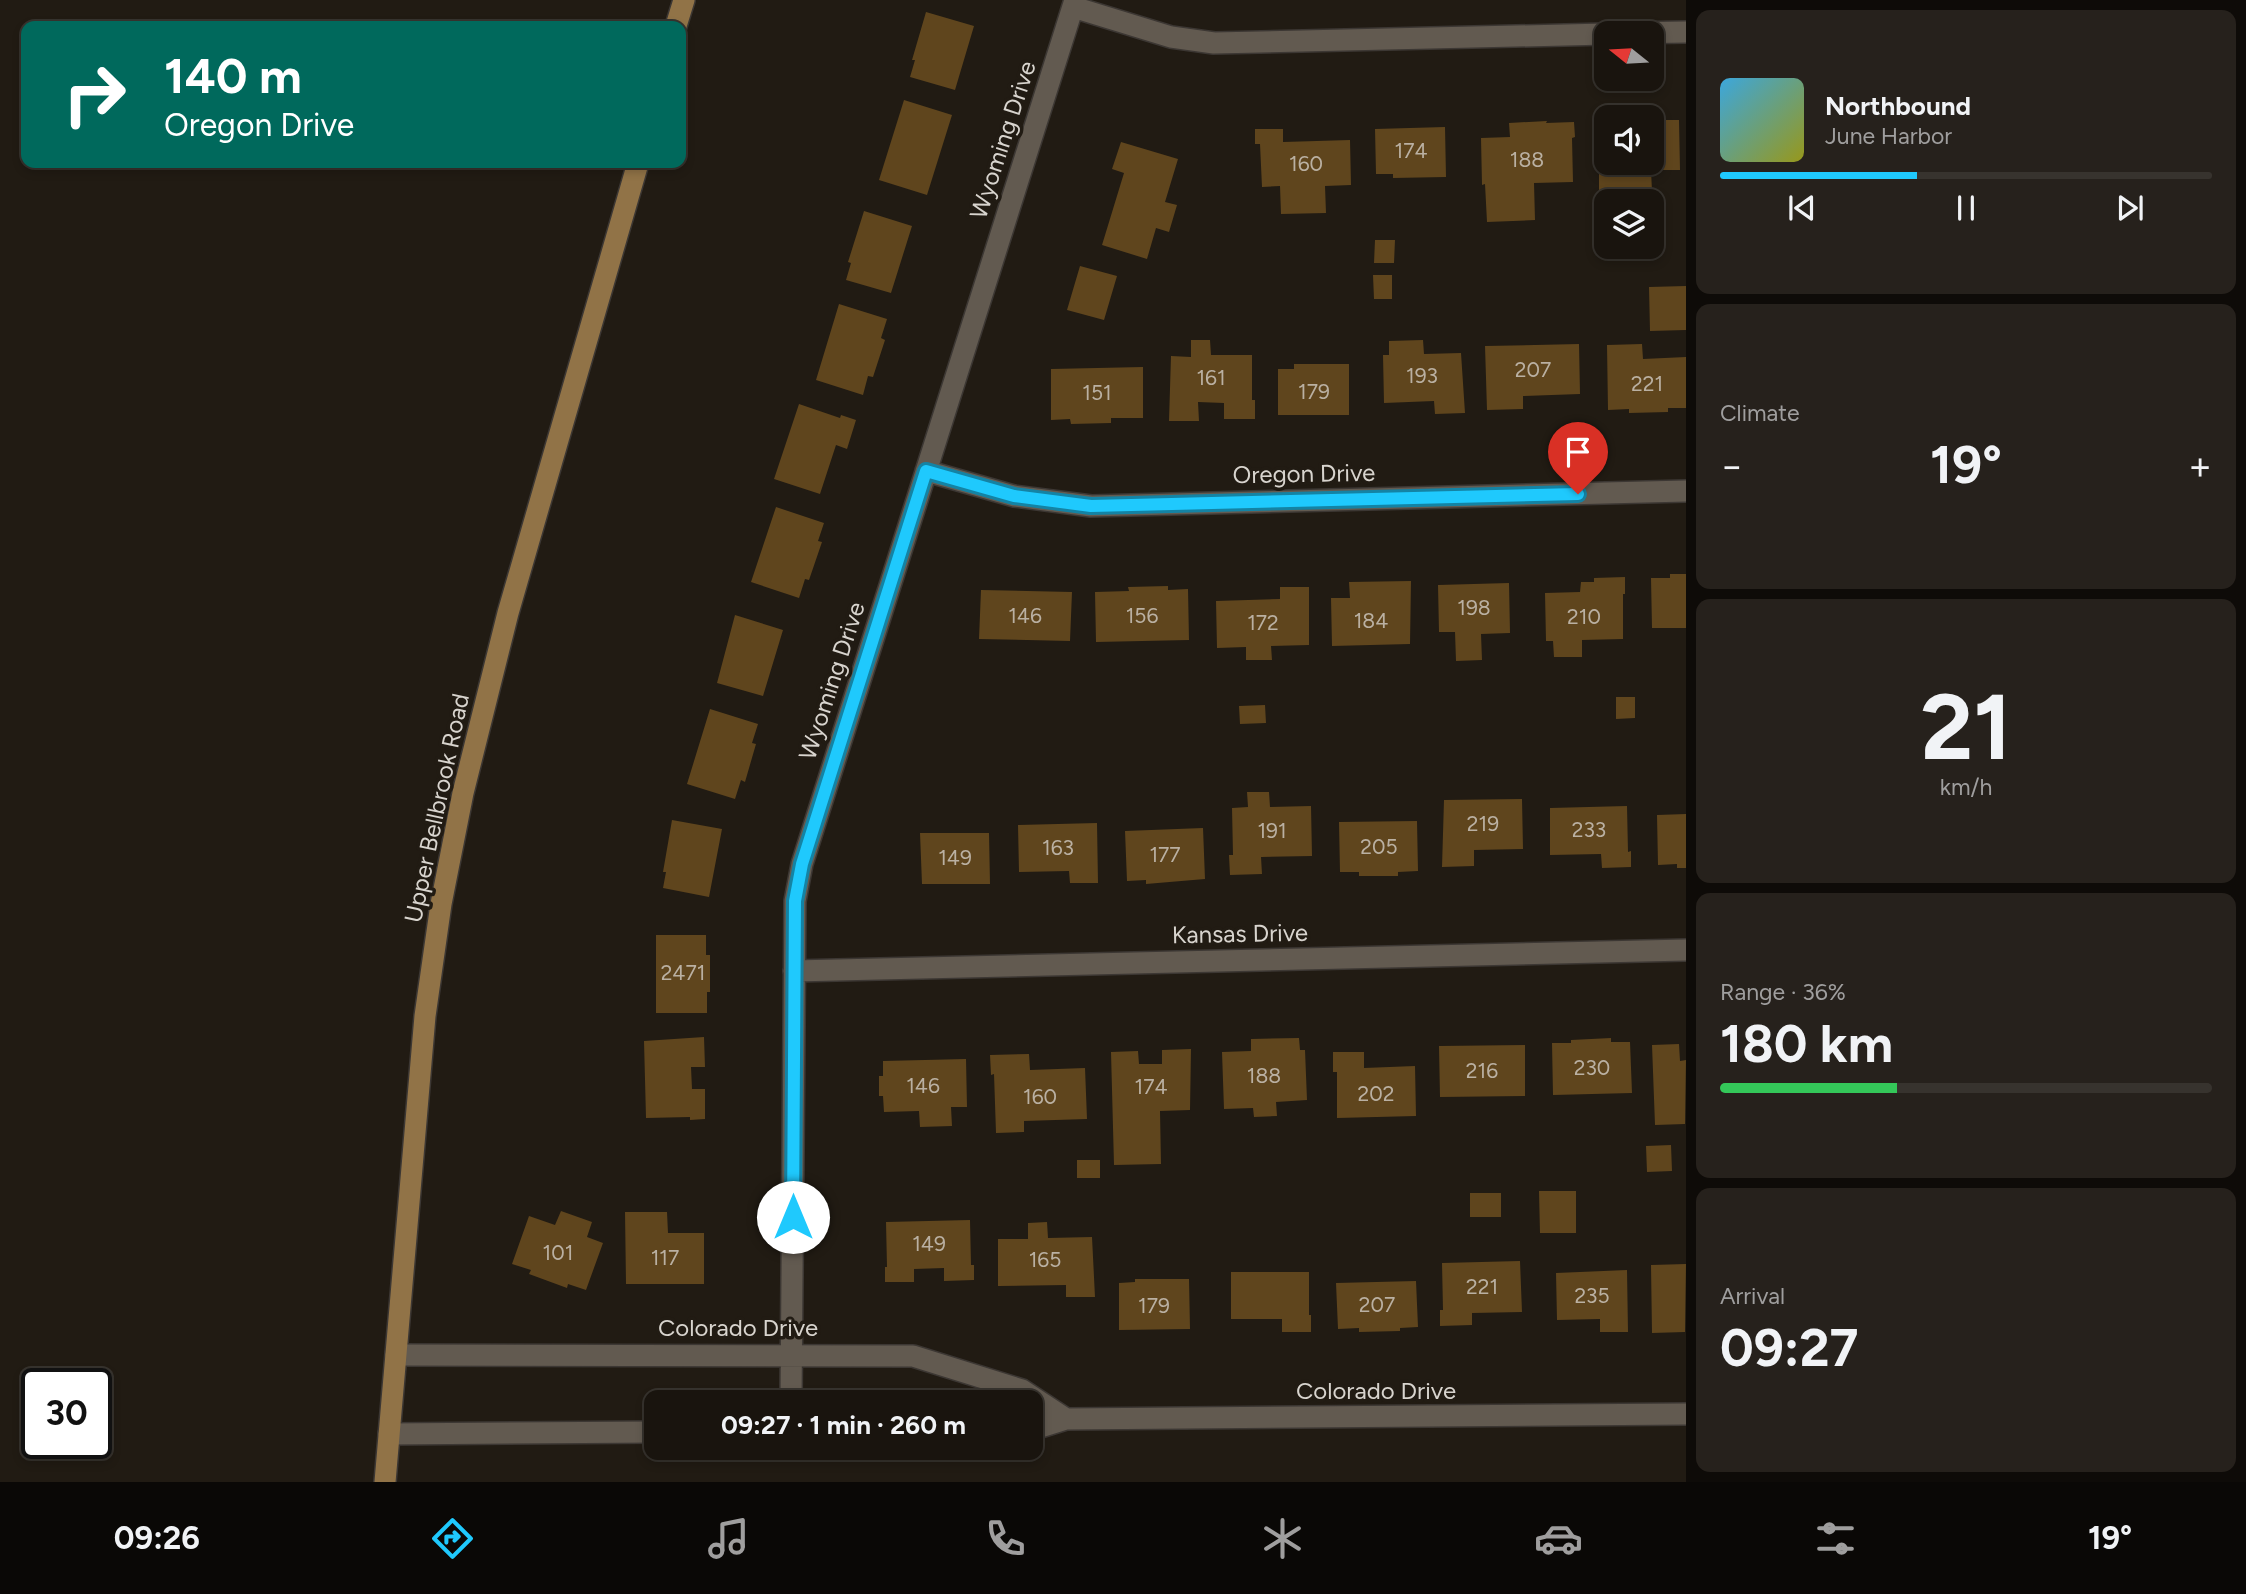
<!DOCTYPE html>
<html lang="en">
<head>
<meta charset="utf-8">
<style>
	:root { --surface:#19140e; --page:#26211c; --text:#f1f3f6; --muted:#9f9e9e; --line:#37332e; --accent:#1fc9fd }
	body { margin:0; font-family:Figtree,sans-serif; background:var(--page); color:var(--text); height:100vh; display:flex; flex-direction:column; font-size:26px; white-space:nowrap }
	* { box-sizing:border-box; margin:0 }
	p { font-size:23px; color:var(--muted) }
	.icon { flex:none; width:38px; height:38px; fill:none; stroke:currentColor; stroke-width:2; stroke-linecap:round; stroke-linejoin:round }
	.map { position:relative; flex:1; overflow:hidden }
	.details { display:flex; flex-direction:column; gap:10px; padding:10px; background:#0e0b08; width:560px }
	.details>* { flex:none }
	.hud { position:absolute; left:21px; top:21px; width:665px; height:147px; border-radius:14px; box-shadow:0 4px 10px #0003,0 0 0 2px var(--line); background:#00695c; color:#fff; overflow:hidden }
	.needle { width:46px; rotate:288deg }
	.controls { position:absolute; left:1594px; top:21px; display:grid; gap:14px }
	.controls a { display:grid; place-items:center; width:70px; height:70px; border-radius:14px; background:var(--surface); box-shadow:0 4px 10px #0003,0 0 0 2px var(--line); font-size:35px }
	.speed { position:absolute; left:21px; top:1368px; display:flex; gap:14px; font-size:35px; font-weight:700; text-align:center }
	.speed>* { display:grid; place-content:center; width:91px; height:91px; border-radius:50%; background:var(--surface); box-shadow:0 4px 10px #0003,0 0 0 2px var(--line); line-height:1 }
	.speed .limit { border:4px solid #111; border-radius:10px; background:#fff; color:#111 }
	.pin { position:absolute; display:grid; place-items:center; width:60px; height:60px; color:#fff; margin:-72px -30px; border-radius:50% 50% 50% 0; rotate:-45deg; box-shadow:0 0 7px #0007 }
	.pin .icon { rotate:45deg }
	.me { position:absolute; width:77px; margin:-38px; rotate:0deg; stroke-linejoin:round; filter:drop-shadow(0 0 5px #0008) }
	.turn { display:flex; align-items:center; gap:24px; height:147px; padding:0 28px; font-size:32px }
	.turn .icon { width:91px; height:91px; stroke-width:2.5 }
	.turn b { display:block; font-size:49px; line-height:60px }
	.big { font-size:52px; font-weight:700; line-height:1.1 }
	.details .widget { flex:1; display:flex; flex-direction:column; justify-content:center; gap:10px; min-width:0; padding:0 24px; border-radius:14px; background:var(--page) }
	.details .dial { align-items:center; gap:0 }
	.dial b { font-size:91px; line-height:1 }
	.song { display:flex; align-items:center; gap:21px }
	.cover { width:84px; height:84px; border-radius:10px; background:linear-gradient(135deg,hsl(200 70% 55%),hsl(60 70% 35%)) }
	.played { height:7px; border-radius:4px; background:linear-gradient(90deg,var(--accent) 40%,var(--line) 40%) }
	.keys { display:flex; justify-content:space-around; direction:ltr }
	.heat { display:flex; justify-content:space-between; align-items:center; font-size:38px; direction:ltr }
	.charge { height:10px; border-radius:5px; background:linear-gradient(90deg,#34c759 36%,var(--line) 0) }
	.trip { position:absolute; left:644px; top:1390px; width:399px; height:70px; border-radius:14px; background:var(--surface); box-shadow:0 4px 10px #0003,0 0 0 2px var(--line); font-weight:700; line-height:70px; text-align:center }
	.menu { display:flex; height:112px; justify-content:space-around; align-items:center; background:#0a0806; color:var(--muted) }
	.menu .icon { width:49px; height:49px }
	.menu .on { color:var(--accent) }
	.menu b { font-size:32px; color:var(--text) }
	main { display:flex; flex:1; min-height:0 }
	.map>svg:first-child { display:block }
	.building { fill:#5f451d }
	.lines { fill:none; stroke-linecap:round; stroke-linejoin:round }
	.minor-casing { stroke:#3c3733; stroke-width:24 }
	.major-casing { stroke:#3c3733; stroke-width:24 }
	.minor { stroke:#625a50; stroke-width:21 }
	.major { stroke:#917347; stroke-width:21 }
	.route-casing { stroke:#1483a4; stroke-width:18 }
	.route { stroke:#1fc9fd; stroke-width:12 }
	.labels { text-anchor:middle; stroke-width:7; stroke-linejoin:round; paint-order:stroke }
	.number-label { font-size:21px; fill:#bab0a2 }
	.street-label { font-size:24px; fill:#d8d4ce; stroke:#211b13 }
</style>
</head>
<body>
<main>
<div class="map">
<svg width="1686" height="1482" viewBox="0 0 1686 1482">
	<rect width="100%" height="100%" fill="#211b13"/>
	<path class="building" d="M 926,12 L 974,26 L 955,90 L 910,77 L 915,60 L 912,60 Z
		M 904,100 L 952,115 L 927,195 L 879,180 Z
		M 1659,116 L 1659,120 L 1679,120 L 1680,170 L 1651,170 L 1652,191 L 1599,192 L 1599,122 L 1606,121 L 1606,163 L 1652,163 L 1652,117 Z
		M 1547,121 L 1546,123 L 1574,122 L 1575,137 L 1572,138 L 1573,182 L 1534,183 L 1535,220 L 1487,222 L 1485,184 L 1482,185 L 1481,138 L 1510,137 L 1509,123 Z
		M 1445,127 L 1446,177 L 1393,178 L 1393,174 L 1376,174 L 1375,129 Z
		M 1255,129 L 1283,129 L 1283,142 L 1350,140 L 1351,185 L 1325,186 L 1326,213 L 1281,214 L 1280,186 L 1262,187 L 1260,144 L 1255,144 Z
		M 1121,142 L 1178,159 L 1165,202 L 1177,205 L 1169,232 L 1156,228 L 1147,259 L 1102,245 L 1124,173 L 1112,169 Z
		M 864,211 L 912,226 L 891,293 L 846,280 L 851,263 L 848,262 Z
		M 1375,240 L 1395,240 L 1394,263 L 1374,263 Z
		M 1080,266 L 1117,276 L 1104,320 L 1067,310 Z
		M 1373,275 L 1392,275 L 1392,299 L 1374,299 Z
		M 1686,286 L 1686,330 L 1650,331 L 1649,287 Z
		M 839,304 L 887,319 L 881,338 L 885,340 L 873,377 L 868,376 L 863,395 L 816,380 Z
		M 1191,340 L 1210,340 L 1211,355 L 1252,355 L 1252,400 L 1255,400 L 1255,419 L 1224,419 L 1224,403 L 1198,402 L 1199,421 L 1169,421 L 1171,356 L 1191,357 Z
		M 1423,340 L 1424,354 L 1461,353 L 1465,413 L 1435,414 L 1434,401 L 1384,403 L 1383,355 L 1389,355 L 1389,341 Z
		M 1579,344 L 1580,394 L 1523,396 L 1523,409 L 1487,410 L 1485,346 Z
		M 1642,344 L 1643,359 L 1686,357 L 1686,408 L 1668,408 L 1668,412 L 1629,413 L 1629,409 L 1608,410 L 1607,345 Z
		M 1294,364 L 1349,364 L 1349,415 L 1278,415 L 1278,369 L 1294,369 Z
		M 1143,367 L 1143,418 L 1111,418 L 1111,423 L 1071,424 L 1070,419 L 1051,420 L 1051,369 Z
		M 799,404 L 840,418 L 841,415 L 856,420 L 847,449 L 836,445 L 820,494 L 774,479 Z
		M 776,507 L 824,523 L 818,541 L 822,542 L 809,580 L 805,579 L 799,598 L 751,582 Z
		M 1670,574 L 1686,574 L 1686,628 L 1652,628 L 1651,578 L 1670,578 Z
		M 1625,577 L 1625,594 L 1623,594 L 1623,639 L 1582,640 L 1582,657 L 1554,657 L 1553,641 L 1546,641 L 1545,593 L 1580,592 L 1581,582 L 1594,582 L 1594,578 Z
		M 1411,581 L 1410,644 L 1332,646 L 1331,598 L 1350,598 L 1349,582 Z
		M 1509,583 L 1510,633 L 1481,634 L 1482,660 L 1456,661 L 1455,632 L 1439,632 L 1438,585 Z
		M 1168,586 L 1168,590 L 1188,589 L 1189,640 L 1096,642 L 1095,592 L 1129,591 L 1128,587 Z
		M 1280,587 L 1309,587 L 1309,645 L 1271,646 L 1272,660 L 1246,660 L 1246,647 L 1217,648 L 1216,601 L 1280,599 Z
		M 981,590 L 1072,592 L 1070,641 L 979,639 Z
		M 735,615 L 783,630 L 763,696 L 717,683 Z
		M 1616,697 L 1635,697 L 1635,718 L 1616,719 Z
		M 1265,705 L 1266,723 L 1240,724 L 1239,706 Z
		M 710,709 L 758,724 L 752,743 L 756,744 L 745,782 L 741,780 L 735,799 L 687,784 Z
		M 1247,792 L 1269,792 L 1270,807 L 1311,806 L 1312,856 L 1261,857 L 1262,874 L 1230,875 L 1229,855 L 1233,855 L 1232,808 L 1248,807 Z
		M 1522,799 L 1523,849 L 1474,850 L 1474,866 L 1442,867 L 1444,800 Z
		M 1627,806 L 1628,852 L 1631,851 L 1631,867 L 1602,868 L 1601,854 L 1550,855 L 1550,808 Z
		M 1686,814 L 1686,868 L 1677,868 L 1677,864 L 1658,865 L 1657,815 Z
		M 672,820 L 722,829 L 709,897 L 663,888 L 666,872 L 663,872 Z
		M 1417,821 L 1418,871 L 1398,872 L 1398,876 L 1359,876 L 1359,872 L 1340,872 L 1339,822 Z
		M 1097,823 L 1098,883 L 1070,883 L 1069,871 L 1019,872 L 1018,825 Z
		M 1203,828 L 1205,879 L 1146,884 L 1146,880 L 1127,881 L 1125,831 Z
		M 920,833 L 989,833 L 990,884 L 922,884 Z
		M 656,935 L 706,935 L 706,955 L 710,955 L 710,992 L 707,992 L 707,1013 L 656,1013 Z
		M 704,1037 L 705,1067 L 691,1067 L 692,1089 L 705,1089 L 705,1119 L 690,1120 L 690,1117 L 646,1118 L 644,1041 Z
		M 1299,1038 L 1300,1050 L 1305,1050 L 1307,1100 L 1276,1102 L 1277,1116 L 1254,1117 L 1253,1108 L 1224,1109 L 1222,1052 L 1251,1051 L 1251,1039 Z
		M 1611,1038 L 1611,1042 L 1630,1042 L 1632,1093 L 1553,1095 L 1552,1043 L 1571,1043 L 1571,1040 Z
		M 1679,1044 L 1680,1061 L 1686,1060 L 1685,1124 L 1655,1125 L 1652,1045 Z
		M 1525,1045 L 1525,1096 L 1440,1097 L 1439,1046 Z
		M 1191,1049 L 1190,1110 L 1160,1111 L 1161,1164 L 1114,1165 L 1111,1052 L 1138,1051 L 1139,1064 L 1162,1064 L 1162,1050 Z
		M 1333,1052 L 1364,1052 L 1364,1068 L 1415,1066 L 1416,1116 L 1337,1118 L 1337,1072 L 1333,1072 Z
		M 1029,1054 L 1030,1070 L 1085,1068 L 1087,1119 L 1024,1121 L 1024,1132 L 996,1133 L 994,1074 L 991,1075 L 990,1055 Z
		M 966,1059 L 967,1107 L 951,1107 L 952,1126 L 920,1127 L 919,1111 L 884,1112 L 883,1096 L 879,1096 L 879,1076 L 883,1076 L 883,1061 Z
		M 1671,1145 L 1672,1171 L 1647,1172 L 1646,1146 Z
		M 1077,1160 L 1100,1160 L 1100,1178 L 1077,1178 Z
		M 1539,1191 L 1576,1191 L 1576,1233 L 1540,1233 Z
		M 1470,1193 L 1501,1193 L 1501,1217 L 1470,1217 Z
		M 561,1211 L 592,1222 L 587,1237 L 603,1243 L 586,1290 L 568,1284 L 567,1288 L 529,1274 L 531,1270 L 512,1264 L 529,1216 L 555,1225 Z
		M 625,1212 L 667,1212 L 668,1233 L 704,1233 L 704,1284 L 626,1284 Z
		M 970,1220 L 971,1265 L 974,1265 L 974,1280 L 944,1281 L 944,1268 L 914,1269 L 914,1282 L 885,1282 L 885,1267 L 887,1267 L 886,1222 Z
		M 1047,1222 L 1048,1238 L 1092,1237 L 1095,1297 L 1066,1297 L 1066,1285 L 998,1286 L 998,1239 L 1028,1239 L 1028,1223 Z
		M 1520,1261 L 1522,1312 L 1472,1313 L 1472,1325 L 1440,1326 L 1440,1310 L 1443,1310 L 1442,1263 Z
		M 1686,1264 L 1685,1332 L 1652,1333 L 1651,1265 Z
		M 1627,1270 L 1628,1332 L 1600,1332 L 1600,1319 L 1557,1320 L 1556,1273 Z
		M 1231,1272 L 1309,1272 L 1309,1315 L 1311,1315 L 1311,1332 L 1282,1332 L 1282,1319 L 1231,1319 Z
		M 1135,1279 L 1189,1279 L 1190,1329 L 1119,1330 L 1119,1283 L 1135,1282 Z
		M 1416,1281 L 1418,1327 L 1400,1328 L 1400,1331 L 1359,1332 L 1359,1328 L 1338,1329 L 1336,1283 Z"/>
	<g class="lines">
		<defs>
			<path id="minor" d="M 1073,7 L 1171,37 L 1214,43 L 1606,34
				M 1628,33 L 1686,32
				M 926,471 L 1014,496 L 1091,506 L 1686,491
				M 794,971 L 1686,950
				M 396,1355 L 913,1356 L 1022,1390 L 1066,1419
				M 791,1402 L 795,901 L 802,864 L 1075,0
				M 1031,1430 L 1066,1419 L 1686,1414
				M 389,1434 L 656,1432"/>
			<path id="major" d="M 676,26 L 684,0
				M 385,1482 L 425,1016 L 441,904 L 463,793 L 508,613 L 638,163"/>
		</defs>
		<use href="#minor" class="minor-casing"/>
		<use href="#major" class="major-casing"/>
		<use href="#minor" class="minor"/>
		<use href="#major" class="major"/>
	</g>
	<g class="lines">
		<defs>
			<path id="route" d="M 793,1217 L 795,901 L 802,864 L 926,471 L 1014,496 L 1091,506 L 1578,494"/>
		</defs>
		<use href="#route" class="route-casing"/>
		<use href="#route" class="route"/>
	</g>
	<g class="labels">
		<g class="number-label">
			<text x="1411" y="158">174</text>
			<text x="1527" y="167">188</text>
			<text x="1306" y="171">160</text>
			<text x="1533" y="377">207</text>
			<text x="1422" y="383">193</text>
			<text x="1211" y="385">161</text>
			<text x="1647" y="391">221</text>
			<text x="1314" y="399">179</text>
			<text x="1097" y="400">151</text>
			<text x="1474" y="615">198</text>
			<text x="1025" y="623">146</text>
			<text x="1142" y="623">156</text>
			<text x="1584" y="624">210</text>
			<text x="1371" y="628">184</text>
			<text x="1263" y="630">172</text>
			<text x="1483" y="831">219</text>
			<text x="1589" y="837">233</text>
			<text x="1272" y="838">191</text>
			<text x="1379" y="854">205</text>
			<text x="1058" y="855">163</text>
			<text x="1165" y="862">177</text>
			<text x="955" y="865">149</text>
			<text x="683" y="980">2471</text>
			<text x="1592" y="1075">230</text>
			<text x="1482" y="1078">216</text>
			<text x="1264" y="1083">188</text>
			<text x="923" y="1093">146</text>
			<text x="1151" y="1094">174</text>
			<text x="1376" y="1101">202</text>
			<text x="1040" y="1104">160</text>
			<text x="929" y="1251">149</text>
			<text x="558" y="1260">101</text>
			<text x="665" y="1265">117</text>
			<text x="1045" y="1267">165</text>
			<text x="1482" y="1294">221</text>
			<text x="1592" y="1303">235</text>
			<text x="1377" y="1312">207</text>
			<text x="1154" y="1313">179</text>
		</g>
		<g class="street-label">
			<text transform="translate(1003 140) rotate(-72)" y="8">Wyoming Drive</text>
			<text transform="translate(1304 474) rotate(-1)" y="8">Oregon Drive</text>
			<text transform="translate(832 681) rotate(-72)" y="8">Wyoming Drive</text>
			<text transform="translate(437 808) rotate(-78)" y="8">Upper Bellbrook Road</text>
			<text transform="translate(1240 934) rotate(-1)" y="8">Kansas Drive</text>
			<text x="738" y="1336">Colorado Drive</text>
			<text x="1376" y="1399">Colorado Drive</text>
		</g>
	</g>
</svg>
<div class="controls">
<a><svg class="needle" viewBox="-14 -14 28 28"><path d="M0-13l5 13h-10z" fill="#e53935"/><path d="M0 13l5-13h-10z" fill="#9f9e9e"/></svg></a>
<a><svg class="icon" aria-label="sound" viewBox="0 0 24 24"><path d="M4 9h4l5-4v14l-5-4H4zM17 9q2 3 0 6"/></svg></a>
<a><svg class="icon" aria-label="layers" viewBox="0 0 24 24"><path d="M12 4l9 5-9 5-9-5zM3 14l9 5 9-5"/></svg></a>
</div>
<div class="speed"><div class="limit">30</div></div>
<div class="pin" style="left:1578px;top:494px;background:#d93025"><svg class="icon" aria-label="arrive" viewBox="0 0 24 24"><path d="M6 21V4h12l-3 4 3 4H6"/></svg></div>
<svg class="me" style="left:793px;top:1217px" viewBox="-20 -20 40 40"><circle r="19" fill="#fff"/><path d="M0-13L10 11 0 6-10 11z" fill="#1fc9fd"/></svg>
<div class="trip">09:27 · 1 min · 260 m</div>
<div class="hud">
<div class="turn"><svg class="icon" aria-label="right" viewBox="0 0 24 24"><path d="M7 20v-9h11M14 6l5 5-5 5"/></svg><div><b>140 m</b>Oregon Drive</div></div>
</div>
</div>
<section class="details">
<div class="widget">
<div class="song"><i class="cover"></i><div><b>Northbound</b><p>June Harbor</p></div></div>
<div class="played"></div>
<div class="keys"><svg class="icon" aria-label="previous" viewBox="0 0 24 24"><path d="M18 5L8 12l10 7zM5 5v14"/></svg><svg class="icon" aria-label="pause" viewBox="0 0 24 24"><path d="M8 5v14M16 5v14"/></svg><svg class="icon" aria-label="next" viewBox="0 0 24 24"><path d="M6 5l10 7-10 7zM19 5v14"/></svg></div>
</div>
<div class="widget"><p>Climate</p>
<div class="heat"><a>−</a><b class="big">19°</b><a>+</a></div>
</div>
<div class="widget dial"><b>21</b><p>km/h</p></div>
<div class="widget"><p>Range · 36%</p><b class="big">180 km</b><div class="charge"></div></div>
<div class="widget"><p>Arrival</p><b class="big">09:27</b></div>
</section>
</main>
<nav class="menu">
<b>09:26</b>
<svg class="icon on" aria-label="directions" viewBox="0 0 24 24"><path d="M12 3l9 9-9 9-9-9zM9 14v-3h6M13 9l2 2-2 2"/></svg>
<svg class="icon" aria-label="music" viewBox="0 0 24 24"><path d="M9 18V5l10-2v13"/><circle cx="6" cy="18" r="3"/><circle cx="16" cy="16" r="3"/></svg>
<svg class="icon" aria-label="phone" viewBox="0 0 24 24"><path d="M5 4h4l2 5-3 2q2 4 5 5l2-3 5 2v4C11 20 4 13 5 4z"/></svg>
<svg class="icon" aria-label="climate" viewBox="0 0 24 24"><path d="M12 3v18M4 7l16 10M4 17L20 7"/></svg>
<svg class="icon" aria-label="car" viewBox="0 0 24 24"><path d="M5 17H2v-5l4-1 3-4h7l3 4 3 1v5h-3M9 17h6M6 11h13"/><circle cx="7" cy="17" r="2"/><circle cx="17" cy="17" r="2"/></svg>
<svg class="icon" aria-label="filters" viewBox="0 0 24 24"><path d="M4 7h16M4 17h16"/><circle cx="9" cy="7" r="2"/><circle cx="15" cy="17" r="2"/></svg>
<b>19°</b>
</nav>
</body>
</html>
